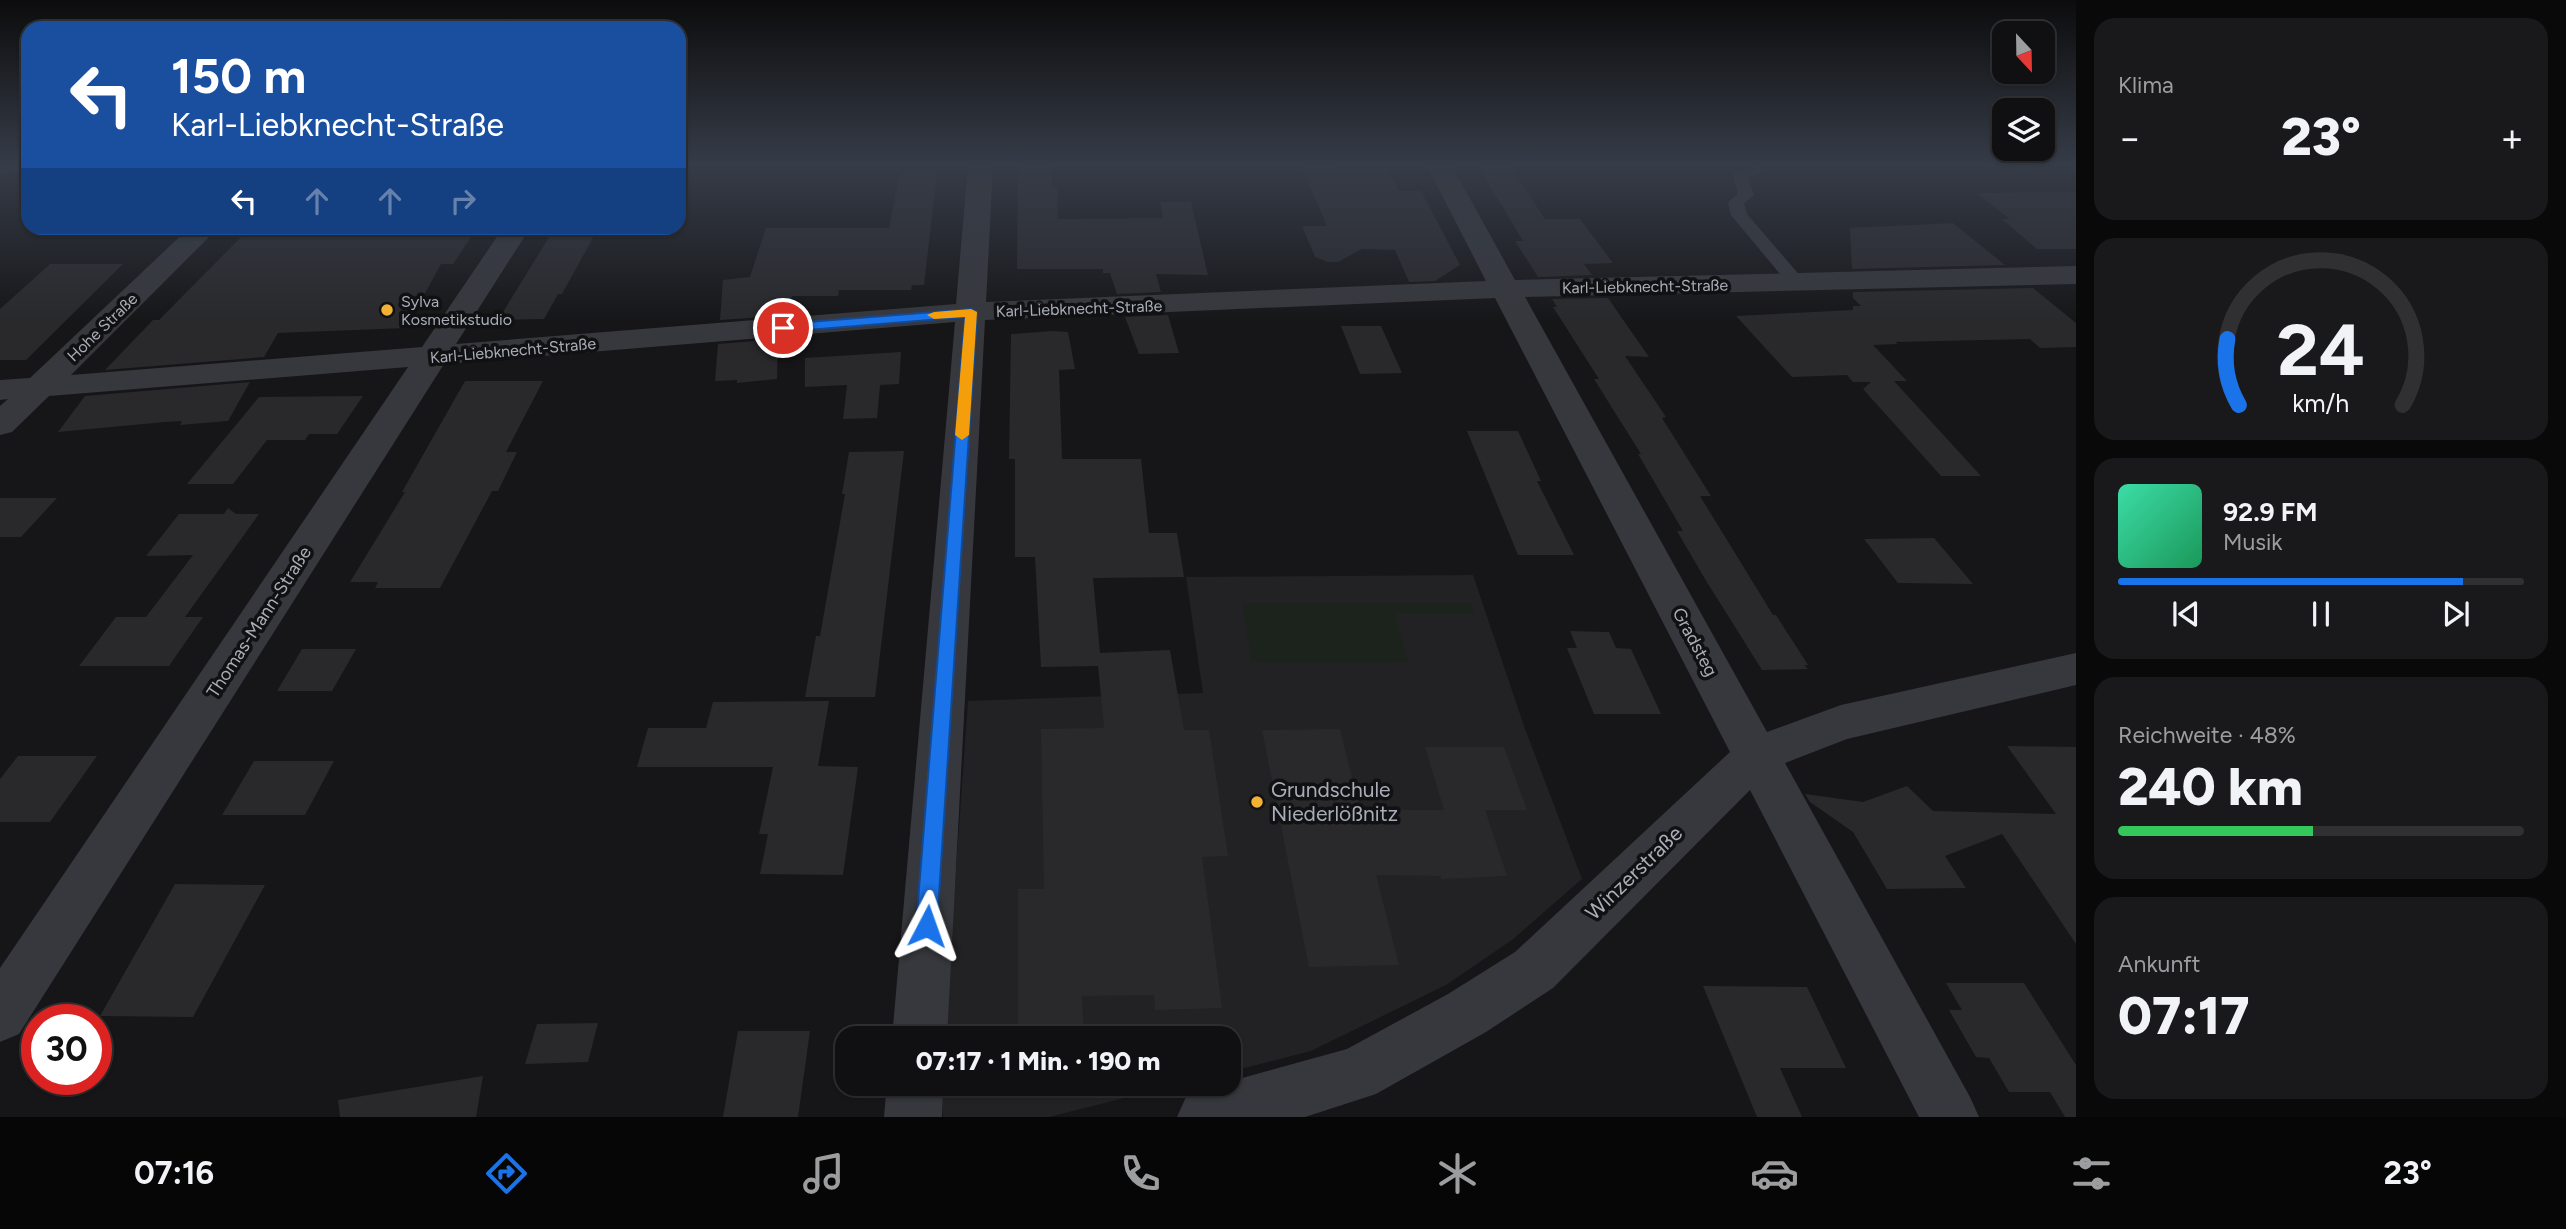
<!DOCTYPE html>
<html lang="de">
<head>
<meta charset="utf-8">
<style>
	:root { --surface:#101012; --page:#19191b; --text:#f1f3f6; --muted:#9c9d9f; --line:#303032; --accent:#1a73e8 }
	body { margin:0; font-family:Figtree,sans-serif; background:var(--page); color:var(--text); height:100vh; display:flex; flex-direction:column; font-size:26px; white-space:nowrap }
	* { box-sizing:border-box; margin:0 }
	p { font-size:23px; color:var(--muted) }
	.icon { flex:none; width:38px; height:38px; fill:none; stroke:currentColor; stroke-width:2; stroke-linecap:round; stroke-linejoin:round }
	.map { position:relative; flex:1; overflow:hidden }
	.sheet { display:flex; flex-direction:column; gap:18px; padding:18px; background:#09090a; width:490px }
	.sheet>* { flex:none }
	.banner { position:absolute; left:21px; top:21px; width:665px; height:214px; border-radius:21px; box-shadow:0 2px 5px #0004,0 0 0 2px var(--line); background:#1a4fa0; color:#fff; overflow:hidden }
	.needle { width:46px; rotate:158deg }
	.controls { position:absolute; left:1992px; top:21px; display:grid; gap:14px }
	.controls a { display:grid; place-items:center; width:63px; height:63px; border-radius:14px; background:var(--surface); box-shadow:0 2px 5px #0004,0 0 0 2px var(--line); font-size:35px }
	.speed { position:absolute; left:21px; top:1004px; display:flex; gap:14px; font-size:35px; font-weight:700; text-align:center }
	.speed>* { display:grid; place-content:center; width:91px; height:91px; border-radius:50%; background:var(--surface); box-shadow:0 2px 5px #0004,0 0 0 2px var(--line); line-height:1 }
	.speed .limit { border:10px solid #d22; background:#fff; color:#111 }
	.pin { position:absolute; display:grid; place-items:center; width:60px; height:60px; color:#fff; margin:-30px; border:4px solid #fff; border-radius:50%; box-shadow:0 2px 7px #0007 }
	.me { position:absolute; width:77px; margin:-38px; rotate:4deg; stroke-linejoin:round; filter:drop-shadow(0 0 5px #0008) }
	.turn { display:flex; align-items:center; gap:24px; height:147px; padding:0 35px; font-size:32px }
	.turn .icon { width:91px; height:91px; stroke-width:2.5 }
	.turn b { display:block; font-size:49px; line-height:60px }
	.lanes { display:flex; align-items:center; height:66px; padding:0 35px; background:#0003; justify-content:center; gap:35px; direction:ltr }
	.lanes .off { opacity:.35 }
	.big { font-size:52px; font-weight:800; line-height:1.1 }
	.sheet .widget { flex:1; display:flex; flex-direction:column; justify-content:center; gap:10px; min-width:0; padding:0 24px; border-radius:21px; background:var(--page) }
	.sheet .dial { align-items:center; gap:0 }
	.dial svg { height:182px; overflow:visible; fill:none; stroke:var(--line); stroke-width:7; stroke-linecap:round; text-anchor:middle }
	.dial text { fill:var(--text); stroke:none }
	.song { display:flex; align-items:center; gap:21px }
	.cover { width:84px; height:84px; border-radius:10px; background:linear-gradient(135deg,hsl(160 70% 55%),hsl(150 70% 35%)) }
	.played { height:7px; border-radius:4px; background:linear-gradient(90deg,var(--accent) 85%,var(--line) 85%) }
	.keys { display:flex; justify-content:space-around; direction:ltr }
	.heat { display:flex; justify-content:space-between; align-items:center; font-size:38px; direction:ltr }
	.charge { height:10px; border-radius:5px; background:linear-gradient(90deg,#34c759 48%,var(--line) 0) }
	.trip { position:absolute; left:835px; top:1026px; width:406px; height:70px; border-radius:21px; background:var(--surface); box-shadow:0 2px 5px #0004,0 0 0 2px var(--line); font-weight:800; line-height:70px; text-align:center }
	.dock { display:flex; height:112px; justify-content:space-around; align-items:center; background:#060607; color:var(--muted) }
	.dock .icon { width:49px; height:49px }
	.dock .current { color:var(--accent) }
	.dock b { font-size:32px; color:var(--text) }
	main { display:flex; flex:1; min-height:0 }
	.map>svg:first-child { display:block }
	.built { fill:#222225 }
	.green { fill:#1c231d }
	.building { fill:#29292c }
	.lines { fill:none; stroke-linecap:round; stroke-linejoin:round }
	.service { fill:#37383d; fill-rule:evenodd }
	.minor { fill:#37383d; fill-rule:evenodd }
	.route { fill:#1a73e8; stroke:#114b97; stroke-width:2 }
	.slow { fill:#f59e0b }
	.poi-dot { fill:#f2b134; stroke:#111113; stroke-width:2.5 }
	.labels { text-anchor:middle; stroke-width:7; stroke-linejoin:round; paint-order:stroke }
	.far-street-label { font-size:16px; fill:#a8adb8; stroke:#111113 }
	.far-poi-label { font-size:16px; fill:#a8adb8; stroke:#111113; text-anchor:start }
	.street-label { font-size:18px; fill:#a8adb8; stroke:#111113 }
	.near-poi-label { font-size:21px; fill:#a8adb8; stroke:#111113; text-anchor:start }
	.near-street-label { font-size:21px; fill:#a8adb8; stroke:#111113 }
</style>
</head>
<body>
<main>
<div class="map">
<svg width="2076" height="1117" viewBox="0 0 2076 1117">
	<rect width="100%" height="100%" fill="#161618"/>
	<path class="built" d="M 1473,575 L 1524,726 L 1582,879 L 1512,940 L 1446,985 L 1311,1051 L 1229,1072 L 1228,1038 L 944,1038 L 968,701 L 1203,693 L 1186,577 Z
		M 941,1083 L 1184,1083 L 1049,1117 L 943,1117 Z"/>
	<path class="green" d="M 1242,603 L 1471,603 L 1475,613 L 1394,613 L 1408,662 L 1252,662 Z"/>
	<path class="building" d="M 1018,166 L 1052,166 L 1052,187 L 1057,187 L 1058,219 L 1163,218 L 1160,202 L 1191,202 L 1208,275 L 1156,274 L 1161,292 L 1117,294 L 1110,273 L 1103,273 L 1103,269 L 1017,269 Z
		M 1301,166 L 1337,166 L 1339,170 L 1387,169 L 1399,191 L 1421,191 L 1460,265 L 1435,281 L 1409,282 L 1395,250 L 1362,249 L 1338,262 L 1328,262 L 1315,257 L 1302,226 L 1327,226 Z
		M 1478,166 L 1510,166 L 1545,219 L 1580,219 L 1613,263 L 1584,264 L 1592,275 L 1538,277 L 1515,241 L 1523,241 Z
		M 900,172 L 937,172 L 924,285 L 912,285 L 911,290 L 839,290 L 838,296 L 792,296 L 790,303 L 779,303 L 778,316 L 720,320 L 723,280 L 750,277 L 766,228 L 889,228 Z
		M 2076,192 L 2076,249 L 2037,249 L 2002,219 L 2010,219 L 1976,193 Z
		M 1953,223 L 2005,265 L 1852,269 L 1850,228 Z
		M 248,230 L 388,230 L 384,235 L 473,234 L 453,264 L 441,264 L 406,328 L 278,333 L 264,357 L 105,370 L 153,320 L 159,320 Z
		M 551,234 L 595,234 L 562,294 L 558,294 L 544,319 L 498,320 Z
		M 50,264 L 123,264 L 26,360 L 0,360 L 0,309 Z
		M 2033,288 L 2076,323 L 2076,347 L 2040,348 L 2030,339 L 1895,342 L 1898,344 L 1873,345 L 1907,381 L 1894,381 L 1981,476 L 1941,476 L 1863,389 L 1871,382 L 1853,382 L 1847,375 L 1792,377 L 1736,316 L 1853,310 L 1853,306 L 1861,306 L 1853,298 L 1853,292 Z
		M 1608,298 L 1649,357 L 1625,356 L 1666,417 L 1662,418 L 1711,496 L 1700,496 L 1773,615 L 1776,615 L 1808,665 L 1804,665 L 1808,669 L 1762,670 L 1705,579 L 1677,531 L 1683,531 L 1638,454 L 1641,454 L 1594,379 L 1599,379 L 1553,307 L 1557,307 L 1552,299 Z
		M 1168,315 L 1179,353 L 1139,354 L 1125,317 Z
		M 1341,326 L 1381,326 L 1402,373 L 1360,374 Z
		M 1053,331 L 1068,332 L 1075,369 L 1059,370 L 1062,459 L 1141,459 L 1149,533 L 1177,533 L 1184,577 L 1093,578 L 1100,653 L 1170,650 L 1184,730 L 1209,730 L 1228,856 L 1202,857 L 1222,1008 L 1155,1010 L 1154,995 L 1082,996 L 1084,1037 L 1018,1038 L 1018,889 L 1044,889 L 1041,729 L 1104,728 L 1098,666 L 1041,667 L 1035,557 L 1015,557 L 1015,459 L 1009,459 L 1011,334 Z
		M 778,339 L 777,379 L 737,383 L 737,380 L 715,381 L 718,344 Z
		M 901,352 L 899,384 L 880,385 L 877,418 L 843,419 L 847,385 L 805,387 L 805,358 Z
		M 465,381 L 543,381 L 506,452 L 517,452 L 498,491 L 492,491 L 440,588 L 375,588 L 378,582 L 350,582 L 405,492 L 402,492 Z
		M 250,382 L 228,421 L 180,425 L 182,421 L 165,422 L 58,432 L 85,396 Z
		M 363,396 L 337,434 L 309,434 L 305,440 L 267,440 L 233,484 L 187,484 L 259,397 Z
		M 1467,431 L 1518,431 L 1541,481 L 1537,481 L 1574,555 L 1518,555 Z
		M 904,451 L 875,697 L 805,697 L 816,636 L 820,636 L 845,494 L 842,494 L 849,452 Z
		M 0,498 L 57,498 L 21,537 L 0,537 Z
		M 228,508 L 236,514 L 259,514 L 185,617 L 203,617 L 169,666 L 79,666 L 116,617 L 146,617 L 193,555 L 146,556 L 179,514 L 224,514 Z
		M 1934,538 L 1973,584 L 1898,583 L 1864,539 Z
		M 1570,631 L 1609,632 L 1616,648 L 1631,649 L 1661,714 L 1594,714 L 1567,648 L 1577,648 Z
		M 302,649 L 356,649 L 332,691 L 277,691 Z
		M 829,701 L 818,766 L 858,767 L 843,875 L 760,874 L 768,834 L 759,834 L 773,767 L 637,767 L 648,728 L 706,728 L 713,702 Z
		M 1340,729 L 1360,810 L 1444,810 L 1425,747 L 1504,747 L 1527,810 L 1485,810 L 1507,876 L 1441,879 L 1441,876 L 1376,875 L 1399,965 L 1309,967 L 1262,730 Z
		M 2007,746 L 2076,747 L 2076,944 L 2002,834 L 1945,856 L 1966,888 L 1887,889 L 1853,832 L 1810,802 L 1805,794 L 1863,802 L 1907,786 L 1933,811 L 2056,814 Z
		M 18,756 L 97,756 L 50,822 L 0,822 L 0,779 Z
		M 254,761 L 334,761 L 305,815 L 222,815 Z
		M 175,884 L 265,885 L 193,1017 L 100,1016 Z
		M 1946,983 L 2024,983 L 2076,1065 L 2076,1117 L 2065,1117 L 2050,1092 L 2009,1092 L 1989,1058 L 1976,1057 L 1949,1010 L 1962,1010 Z
		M 1703,986 L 1807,987 L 1846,1068 L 1780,1068 L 1802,1117 L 1757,1117 Z
		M 598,1023 L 588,1062 L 525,1064 L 537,1024 Z
		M 738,1031 L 810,1031 L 798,1117 L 723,1117 Z
		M 483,1076 L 476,1117 L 340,1117 L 338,1100 Z"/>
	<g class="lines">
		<path class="service" d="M 1758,167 L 1765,171 L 1748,178 L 1754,195 L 1744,203 L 1747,214 L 1802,278 L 1805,282 L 1802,286 L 1790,286 L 1731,215 L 1728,202 L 1738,194 L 1733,176 L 1735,173 Z"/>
		<path class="minor" d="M 0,166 L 20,166 L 17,171 L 0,176 Z
			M 968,166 L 993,166 L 986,302 L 1486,281 L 1427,166 L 1452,166 L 1515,280 L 2076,266 L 2076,284 L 1525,297 L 1767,732 L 1841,705 L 2076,653 L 2076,685 L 1847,739 L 1785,763 L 1970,1097 L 1979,1117 L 1919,1117 L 1750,790 L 1553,988 L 1486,1032 L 1376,1094 L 1305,1117 L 1177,1117 L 1186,1097 L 1206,1088 L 1347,1049 L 1448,994 L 1515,952 L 1730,752 L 1495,298 L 985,320 L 947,1038 L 892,1038 L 955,322 L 444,364 L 19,1034 L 0,1042 L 0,968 L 408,367 L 49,396 L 12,432 L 0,435 L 0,406 L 8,399 L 0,400 L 0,380 L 30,378 L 189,228 L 218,228 L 71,375 L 422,347 L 503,228 L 530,228 L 456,344 L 956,304 Z
			M 887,1083 L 943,1083 L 942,1117 L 884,1117 Z"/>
	</g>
	<linearGradient id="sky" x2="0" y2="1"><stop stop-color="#0c0c0d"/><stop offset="0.51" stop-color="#363c48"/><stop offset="1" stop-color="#363c48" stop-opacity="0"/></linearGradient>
	<rect width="2076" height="323" fill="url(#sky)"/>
	<path class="route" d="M 971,309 L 977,312 L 937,926 L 934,933 L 927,936 L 919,933 L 916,926 L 965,317 L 783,332 L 777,328 L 783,324 Z"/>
	<path class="slow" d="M 971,309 L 977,312 L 969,435 L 962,440 L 955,435 L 965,317 L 934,319 L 927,315 L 934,312 Z"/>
	<g class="poi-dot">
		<circle cx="387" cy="310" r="7"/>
		<circle cx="1257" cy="802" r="7"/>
	</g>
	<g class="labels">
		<g class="far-street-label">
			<text transform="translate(1645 286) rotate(-1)" y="6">Karl-Liebknecht-Straße</text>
			<text transform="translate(1079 308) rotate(-2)" y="6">Karl-Liebknecht-Straße</text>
			<text transform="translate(102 327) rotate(-44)" y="6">Hohe Straße</text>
			<text transform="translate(513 350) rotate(-5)" y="6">Karl-Liebknecht-Straße</text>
		</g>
		<g class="far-poi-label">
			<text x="401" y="307">Sylva<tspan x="401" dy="18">Kosmetikstudio</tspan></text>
		</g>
		<g class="street-label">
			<text transform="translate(259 622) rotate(-57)" y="6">Thomas-Mann-Straße</text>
			<text transform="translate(1695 642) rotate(62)" y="6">Gradsteg</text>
		</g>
		<g class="near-poi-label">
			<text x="1271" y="797">Grundschule<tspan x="1271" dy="24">Niederlößnitz</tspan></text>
		</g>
		<g class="near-street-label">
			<text transform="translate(1634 873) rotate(-44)" y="7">Winzerstraße</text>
		</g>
	</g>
</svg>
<div class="controls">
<a><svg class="needle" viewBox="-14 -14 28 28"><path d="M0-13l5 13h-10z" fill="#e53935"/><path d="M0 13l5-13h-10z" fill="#9c9d9f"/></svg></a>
<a><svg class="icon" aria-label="layers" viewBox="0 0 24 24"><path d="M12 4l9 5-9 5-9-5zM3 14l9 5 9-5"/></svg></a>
</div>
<div class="speed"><div class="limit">30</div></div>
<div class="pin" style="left:783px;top:328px;background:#d93025"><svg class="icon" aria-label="arrive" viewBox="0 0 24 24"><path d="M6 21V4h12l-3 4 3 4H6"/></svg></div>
<svg class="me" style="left:927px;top:926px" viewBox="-20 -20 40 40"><path d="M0-17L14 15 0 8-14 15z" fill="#1a73e8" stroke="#fff" stroke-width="4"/></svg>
<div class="trip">07:17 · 1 Min. · 190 m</div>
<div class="banner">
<div class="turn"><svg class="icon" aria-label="left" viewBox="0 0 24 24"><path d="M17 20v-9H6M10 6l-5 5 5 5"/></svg><div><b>150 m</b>Karl-Liebknecht-Straße</div></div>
<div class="lanes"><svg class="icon" aria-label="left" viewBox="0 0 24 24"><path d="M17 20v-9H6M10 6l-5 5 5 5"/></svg><svg class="icon off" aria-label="ahead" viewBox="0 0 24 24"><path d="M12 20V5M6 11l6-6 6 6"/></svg><svg class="icon off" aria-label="ahead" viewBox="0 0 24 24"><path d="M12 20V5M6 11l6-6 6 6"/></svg><svg class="icon off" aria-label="right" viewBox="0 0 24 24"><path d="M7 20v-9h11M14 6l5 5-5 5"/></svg></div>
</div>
</div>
<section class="sheet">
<div class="widget"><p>Klima</p>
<div class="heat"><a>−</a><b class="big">23°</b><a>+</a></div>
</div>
<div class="widget dial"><svg viewBox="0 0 100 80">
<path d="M14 69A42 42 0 1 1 86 69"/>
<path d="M14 69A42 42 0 0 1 9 40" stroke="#1a73e8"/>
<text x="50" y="56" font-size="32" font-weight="700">24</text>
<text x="50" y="72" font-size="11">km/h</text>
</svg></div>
<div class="widget">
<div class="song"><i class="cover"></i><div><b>92.9 FM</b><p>Musik</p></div></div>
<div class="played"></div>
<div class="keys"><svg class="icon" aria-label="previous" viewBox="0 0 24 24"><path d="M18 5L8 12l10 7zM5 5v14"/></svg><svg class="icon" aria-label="pause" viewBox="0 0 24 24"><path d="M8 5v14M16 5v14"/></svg><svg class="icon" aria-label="next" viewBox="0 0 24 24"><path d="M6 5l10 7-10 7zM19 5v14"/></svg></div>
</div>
<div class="widget"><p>Reichweite · 48%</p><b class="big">240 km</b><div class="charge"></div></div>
<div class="widget"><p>Ankunft</p><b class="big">07:17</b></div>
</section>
</main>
<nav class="dock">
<b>07:16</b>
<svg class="icon current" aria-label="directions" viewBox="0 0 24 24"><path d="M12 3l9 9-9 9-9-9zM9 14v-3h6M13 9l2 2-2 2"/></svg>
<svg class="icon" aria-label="music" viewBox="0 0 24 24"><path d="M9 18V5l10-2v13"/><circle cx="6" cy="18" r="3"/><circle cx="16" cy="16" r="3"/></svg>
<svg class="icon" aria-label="phone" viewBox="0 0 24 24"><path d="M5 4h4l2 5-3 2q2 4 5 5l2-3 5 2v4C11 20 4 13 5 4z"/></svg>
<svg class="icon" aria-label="climate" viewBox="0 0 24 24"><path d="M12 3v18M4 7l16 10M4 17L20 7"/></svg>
<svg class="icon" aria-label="car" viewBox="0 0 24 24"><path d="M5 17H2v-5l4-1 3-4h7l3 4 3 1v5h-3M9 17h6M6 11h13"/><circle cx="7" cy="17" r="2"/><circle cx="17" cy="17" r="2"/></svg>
<svg class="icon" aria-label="filters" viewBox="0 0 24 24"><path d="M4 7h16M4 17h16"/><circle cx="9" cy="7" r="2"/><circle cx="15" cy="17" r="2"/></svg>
<b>23°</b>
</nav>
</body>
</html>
